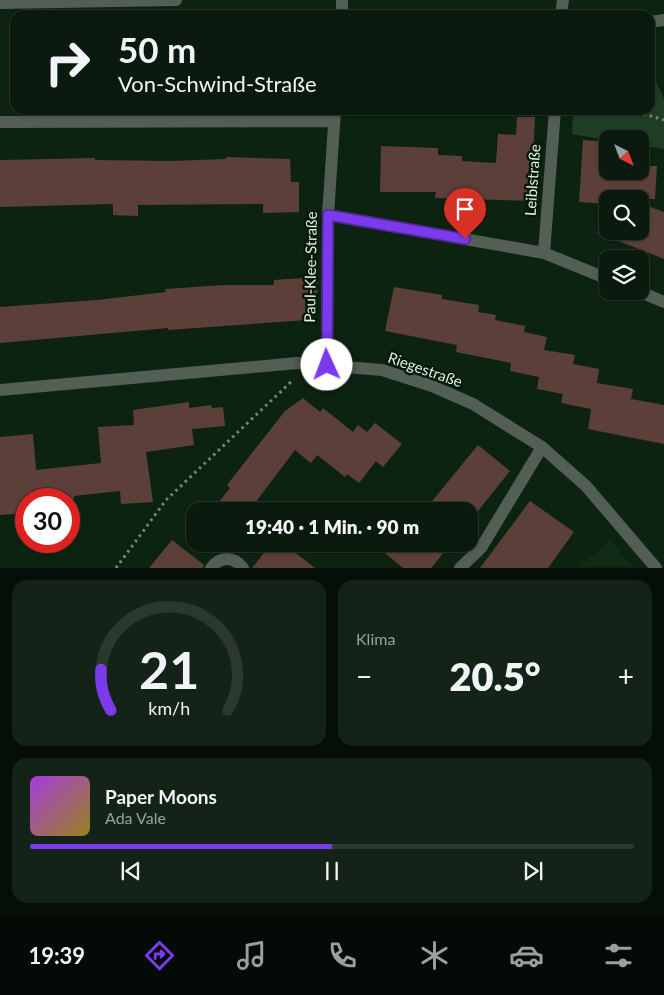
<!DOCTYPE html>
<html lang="de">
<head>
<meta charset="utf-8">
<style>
	:root { --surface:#0a1a0e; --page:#132317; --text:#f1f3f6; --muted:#99a19e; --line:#2a382e; --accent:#7c3aed }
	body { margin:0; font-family:Lato,sans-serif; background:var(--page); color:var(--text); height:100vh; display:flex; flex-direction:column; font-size:19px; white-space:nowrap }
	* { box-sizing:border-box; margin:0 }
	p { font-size:16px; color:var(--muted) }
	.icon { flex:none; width:28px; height:28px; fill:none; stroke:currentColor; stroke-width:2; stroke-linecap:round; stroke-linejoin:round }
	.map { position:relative; height:568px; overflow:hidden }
	.drawer { display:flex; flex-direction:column; gap:12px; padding:12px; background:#060e08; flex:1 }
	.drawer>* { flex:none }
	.hud { position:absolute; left:10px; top:10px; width:645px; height:105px; border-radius:15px; box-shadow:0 1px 4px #0004,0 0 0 1px var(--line); background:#0a1a0e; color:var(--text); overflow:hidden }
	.needle { width:32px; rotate:138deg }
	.buttons { position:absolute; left:599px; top:130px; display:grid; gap:10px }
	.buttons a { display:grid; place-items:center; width:50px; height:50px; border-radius:10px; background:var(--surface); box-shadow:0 1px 4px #0004,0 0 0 1px var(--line); font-size:25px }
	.speed { position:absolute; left:15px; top:488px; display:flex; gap:10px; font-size:25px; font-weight:700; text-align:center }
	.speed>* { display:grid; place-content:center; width:65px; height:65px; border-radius:50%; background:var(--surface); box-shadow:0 1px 4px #0004,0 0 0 1px var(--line); line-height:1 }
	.speed .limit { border:8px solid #d22; background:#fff; color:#111 }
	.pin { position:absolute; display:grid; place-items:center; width:42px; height:42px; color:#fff; margin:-51px -21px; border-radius:50% 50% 50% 0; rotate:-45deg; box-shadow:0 0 5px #0007 }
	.pin .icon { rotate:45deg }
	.me { position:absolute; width:55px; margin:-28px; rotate:358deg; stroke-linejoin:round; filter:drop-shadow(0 0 4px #0008) }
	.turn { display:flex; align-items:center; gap:18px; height:105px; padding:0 25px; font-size:22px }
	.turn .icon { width:65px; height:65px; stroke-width:2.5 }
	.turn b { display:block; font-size:35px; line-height:42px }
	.big { font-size:38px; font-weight:800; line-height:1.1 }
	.drawer .widget { flex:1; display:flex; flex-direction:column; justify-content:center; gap:8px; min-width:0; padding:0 18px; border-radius:15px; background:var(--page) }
	.drawer .dial { align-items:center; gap:0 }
	.dial svg { height:130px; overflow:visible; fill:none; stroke:var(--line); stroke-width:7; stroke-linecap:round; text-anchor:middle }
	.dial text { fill:var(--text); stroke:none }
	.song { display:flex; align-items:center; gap:15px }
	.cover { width:60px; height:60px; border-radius:8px; background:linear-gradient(135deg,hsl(280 70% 55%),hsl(50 70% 35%)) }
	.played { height:5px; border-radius:2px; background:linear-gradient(90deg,var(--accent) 50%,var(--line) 50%) }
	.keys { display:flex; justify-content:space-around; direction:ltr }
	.heat { display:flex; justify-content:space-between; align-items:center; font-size:28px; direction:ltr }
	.drawer .tiles { flex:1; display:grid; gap:12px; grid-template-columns:1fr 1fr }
	.widget:last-child { grid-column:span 2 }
	.trip { position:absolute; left:186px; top:502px; width:292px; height:50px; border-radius:15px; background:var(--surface); box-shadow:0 1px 4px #0004,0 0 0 1px var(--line); font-weight:800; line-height:50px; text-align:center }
	.menu { display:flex; height:80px; justify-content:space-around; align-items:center; background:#040a06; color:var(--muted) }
	.menu .icon { width:35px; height:35px }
	.menu .selected { color:var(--accent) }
	.menu b { font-size:22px; color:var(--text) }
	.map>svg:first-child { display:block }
	.built { fill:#102c16 }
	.green { fill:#203d26 }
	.building { fill:#5d3f3a }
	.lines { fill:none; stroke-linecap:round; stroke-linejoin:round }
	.path { stroke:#768879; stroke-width:3; stroke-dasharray:2.5 4; stroke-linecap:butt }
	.minor { stroke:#535e55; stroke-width:12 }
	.route-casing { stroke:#51269a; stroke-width:12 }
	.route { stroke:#7c3aed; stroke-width:9 }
	.labels { text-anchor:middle; stroke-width:5; stroke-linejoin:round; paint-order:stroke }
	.street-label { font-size:15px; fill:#e1efe3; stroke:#051a09 }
</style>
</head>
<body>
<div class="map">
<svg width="664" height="568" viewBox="0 0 664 568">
	<rect width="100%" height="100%" fill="#0d2312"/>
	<path class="built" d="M 610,540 L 632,567 L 579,567 Z"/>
	<path class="green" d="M 650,69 L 664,99 L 664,149 L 640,145 L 640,139 L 607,140 L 572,134 L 573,110 L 650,110 Z"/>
	<path class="building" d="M 517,117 L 535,117 L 531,201 L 435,198 L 436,192 L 380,192 L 381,146 L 438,148 L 438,155 L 462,156 L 462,161 L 496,163 L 498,134 L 516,135 Z
		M 583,140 L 608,142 L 608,171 L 640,171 L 640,166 L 657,166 L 655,199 L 608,199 L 608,204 L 579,202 Z
		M 226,157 L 290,159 L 291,182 L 299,182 L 299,212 L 263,213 L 263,204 L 138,205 L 138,216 L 113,215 L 113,204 L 0,207 L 0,160 L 95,158 L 95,160 L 172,161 L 226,159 Z
		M 640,203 L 664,212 L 664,259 L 596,232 L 640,231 Z
		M 318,277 L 317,300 L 305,299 L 307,320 L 168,330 L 168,328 L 0,343 L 0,307 L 97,300 L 166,292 L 165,289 L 223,285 L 274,285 L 274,280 Z
		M 394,287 L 442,295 L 442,299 L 479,305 L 478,312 L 496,315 L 495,320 L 525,326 L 524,332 L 547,337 L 544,350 L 575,355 L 573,364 L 599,369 L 597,383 L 633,389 L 631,399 L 664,405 L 664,444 L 588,429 L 591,409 L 561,403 L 563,394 L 537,389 L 539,377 L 510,371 L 511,363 L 456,352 L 457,345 L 385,331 Z
		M 303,398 L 320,412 L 323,408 L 353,432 L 358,425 L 367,432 L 375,423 L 402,444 L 383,467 L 376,461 L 359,483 L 347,474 L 345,477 L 317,455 L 311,463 L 295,450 L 249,511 L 212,511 L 230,488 L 227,485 L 285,411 Z
		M 189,402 L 189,408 L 211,405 L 212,408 L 223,407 L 225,426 L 192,429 L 194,445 L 146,452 L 153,502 L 121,504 L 120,491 L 74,496 L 74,499 L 26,499 L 26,513 L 0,515 L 0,437 L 33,434 L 36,470 L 101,463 L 98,427 L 134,425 L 133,410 Z
		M 478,445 L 510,471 L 478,511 L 424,511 Z
		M 530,501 L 574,532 L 548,568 L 480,568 Z
		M 172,540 L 204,565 L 203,568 L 149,568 Z
		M 271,544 L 284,544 L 315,568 L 252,568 Z
		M 374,544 L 451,544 L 431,568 L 403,568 Z"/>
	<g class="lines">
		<path class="path" d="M 631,110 L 664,120
			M 116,568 L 166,500 L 292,381"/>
		<path class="minor" d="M 0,3 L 176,0
			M 342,15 L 342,0
			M 561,15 L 563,0
			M 650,22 L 664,20
			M 0,122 L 334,121
			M 328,215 L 544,253 L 608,279
			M 544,253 L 555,110
			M 638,291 L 664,302
			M 327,365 L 328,215 L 335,110
			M 0,390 L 297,363 L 382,370 L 432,386 L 473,404 L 542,447 L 586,486 L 656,568
			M 211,568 C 220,556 234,556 243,568
			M 460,568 L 481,548 L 542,447"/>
	</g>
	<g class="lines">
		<defs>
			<path id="route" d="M 327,365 L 328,215 L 465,239"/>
		</defs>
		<use href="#route" class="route-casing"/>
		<use href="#route" class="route"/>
	</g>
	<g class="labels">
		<g class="street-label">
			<text transform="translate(533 180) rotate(-86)" y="5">Leiblstraße</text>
			<text transform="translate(311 267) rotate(-89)" y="5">Paul-Klee-Straße</text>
			<text transform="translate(425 370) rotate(19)" y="5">Riegestraße</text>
		</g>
	</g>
</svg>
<div class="buttons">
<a><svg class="needle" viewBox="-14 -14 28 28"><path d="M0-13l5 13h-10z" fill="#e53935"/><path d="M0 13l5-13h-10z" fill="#99a19e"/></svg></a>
<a><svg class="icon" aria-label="search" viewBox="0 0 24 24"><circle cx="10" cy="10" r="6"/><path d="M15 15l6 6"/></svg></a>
<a><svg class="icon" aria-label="layers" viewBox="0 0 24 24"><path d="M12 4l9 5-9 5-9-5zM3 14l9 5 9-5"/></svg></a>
</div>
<div class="speed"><div class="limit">30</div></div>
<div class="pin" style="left:465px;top:239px;background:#d93025"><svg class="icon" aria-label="arrive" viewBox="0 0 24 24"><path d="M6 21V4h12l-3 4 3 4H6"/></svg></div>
<svg class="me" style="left:327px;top:365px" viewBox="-20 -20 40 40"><circle r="19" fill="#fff"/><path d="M0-13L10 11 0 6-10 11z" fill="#7c3aed"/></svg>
<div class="trip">19:40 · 1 Min. · 90 m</div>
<div class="hud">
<div class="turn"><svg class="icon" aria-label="right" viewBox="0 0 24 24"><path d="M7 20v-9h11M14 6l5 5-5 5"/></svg><div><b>50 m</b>Von-Schwind-Straße</div></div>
</div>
</div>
<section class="drawer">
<div class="tiles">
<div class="widget dial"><svg viewBox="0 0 100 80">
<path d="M14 69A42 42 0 1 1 86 69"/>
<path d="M14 69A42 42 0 0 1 8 44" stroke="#7c3aed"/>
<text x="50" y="56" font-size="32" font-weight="700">21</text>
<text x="50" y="72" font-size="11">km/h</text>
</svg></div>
<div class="widget"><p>Klima</p>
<div class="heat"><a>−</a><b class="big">20.5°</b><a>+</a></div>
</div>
<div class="widget">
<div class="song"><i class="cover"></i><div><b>Paper Moons</b><p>Ada Vale</p></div></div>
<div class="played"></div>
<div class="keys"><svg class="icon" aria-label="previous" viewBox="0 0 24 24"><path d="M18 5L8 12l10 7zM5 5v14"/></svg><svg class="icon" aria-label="pause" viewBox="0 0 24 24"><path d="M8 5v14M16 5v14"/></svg><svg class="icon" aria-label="next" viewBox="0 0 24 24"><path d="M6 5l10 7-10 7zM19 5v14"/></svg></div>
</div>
</div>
</section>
<nav class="menu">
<b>19:39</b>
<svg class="icon selected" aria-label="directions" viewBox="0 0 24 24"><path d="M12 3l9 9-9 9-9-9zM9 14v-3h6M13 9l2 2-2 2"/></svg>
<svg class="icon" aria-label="music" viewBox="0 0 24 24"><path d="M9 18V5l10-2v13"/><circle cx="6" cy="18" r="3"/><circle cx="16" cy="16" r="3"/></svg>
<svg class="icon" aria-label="phone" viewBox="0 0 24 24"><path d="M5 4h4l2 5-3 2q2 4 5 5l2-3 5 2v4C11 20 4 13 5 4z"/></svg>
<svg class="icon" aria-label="climate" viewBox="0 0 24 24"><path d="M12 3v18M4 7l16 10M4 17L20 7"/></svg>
<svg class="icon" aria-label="car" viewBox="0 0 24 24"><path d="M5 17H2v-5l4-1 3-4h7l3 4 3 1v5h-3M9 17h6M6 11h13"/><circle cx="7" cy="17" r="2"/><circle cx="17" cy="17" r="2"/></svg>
<svg class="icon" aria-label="filters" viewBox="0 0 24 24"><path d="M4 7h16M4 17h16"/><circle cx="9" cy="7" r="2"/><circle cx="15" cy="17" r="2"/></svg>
</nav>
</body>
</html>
